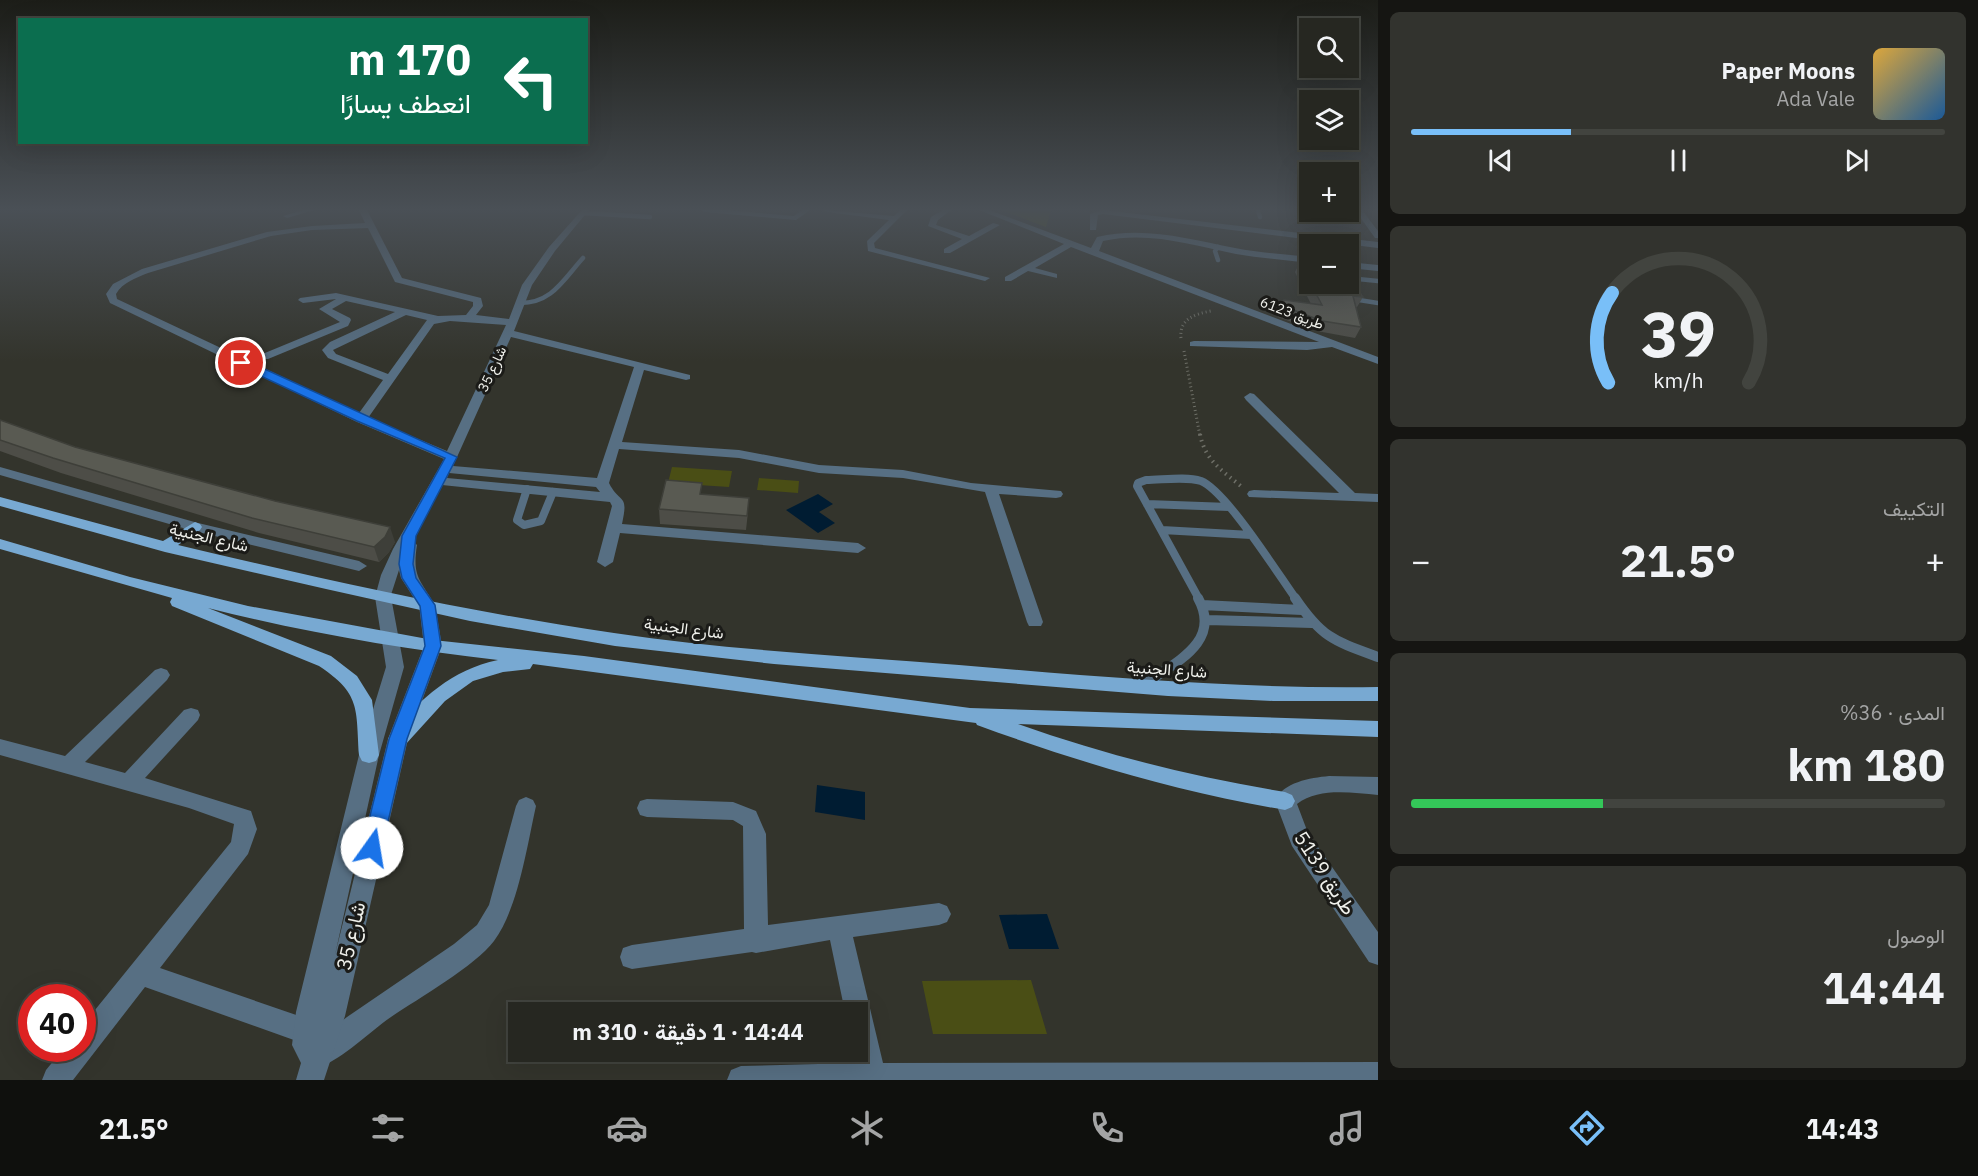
<!DOCTYPE html>
<html lang="ar">
<head>
<meta charset="utf-8">
<style>
	:root { --surface:#262721; --page:#32332e; --text:#f1f3f6; --muted:#a4a5a5; --line:#42443f; --accent:#79bff8 }
	body { margin:0; font-family:"IBM Plex Sans",Vazirmatn,sans-serif; background:var(--page); color:var(--text); direction:rtl; height:100vh; display:flex; flex-direction:column; font-size:22px; white-space:nowrap }
	* { box-sizing:border-box; margin:0 }
	p { font-size:20px; color:var(--muted) }
	.icon { flex:none; width:33px; height:33px; fill:none; stroke:currentColor; stroke-width:2; stroke-linecap:round; stroke-linejoin:round }
	.map { position:relative; flex:1; overflow:hidden; direction:ltr }
	.drawer { display:flex; flex-direction:column; gap:12px; padding:12px; background:#151512; width:600px }
	.drawer>* { flex:none }
	.banner { position:absolute; left:18px; top:18px; width:570px; height:126px; border-radius:0px; box-shadow:0 6px 24px #0002,0 0 0 2px var(--line); direction:rtl; background:#0b6e4f; color:#fff; overflow:hidden }
	.buttons { position:absolute; left:1299px; top:18px; display:grid; gap:12px }
	.buttons a { display:grid; place-items:center; width:60px; height:60px; border-radius:0px; background:var(--surface); box-shadow:0 6px 24px #0002,0 0 0 2px var(--line); font-size:30px }
	.speed { position:absolute; left:18px; top:984px; display:flex; gap:12px; font-size:30px; font-weight:700; text-align:center }
	.speed>* { display:grid; place-content:center; width:78px; height:78px; border-radius:50%; background:var(--surface); box-shadow:0 6px 24px #0002,0 0 0 2px var(--line); line-height:1 }
	.speed .limit { border:9px solid #d22; background:#fff; color:#111 }
	.pin { position:absolute; display:grid; place-items:center; width:51px; height:51px; color:#fff; margin:-26px; border:3px solid #fff; border-radius:50%; box-shadow:0 2px 6px #0007 }
	.me { position:absolute; width:66px; margin:-33px; rotate:13deg; stroke-linejoin:round; filter:drop-shadow(0 0 4px #0008) }
	.turn { display:flex; align-items:center; gap:21px; height:126px; padding:0 18px; font-size:27px }
	.turn .icon { width:78px; height:78px; stroke-width:2.5 }
	.turn b { display:block; font-size:42px; line-height:51px }
	.big { font-size:45px; font-weight:700; line-height:1.1 }
	.drawer .tile { flex:1; display:flex; flex-direction:column; justify-content:center; gap:9px; min-width:0; padding:0 21px; border-radius:9px; background:var(--page) }
	.drawer .dial { align-items:center; gap:0 }
	.dial svg { height:156px; overflow:visible; fill:none; stroke:var(--line); stroke-width:7; stroke-linecap:round; text-anchor:middle }
	.dial text { fill:var(--text); stroke:none }
	.song { display:flex; align-items:center; gap:18px }
	.cover { width:72px; height:72px; border-radius:9px; background:linear-gradient(135deg,hsl(40 70% 55%),hsl(210 70% 35%)) }
	.played { height:6px; border-radius:3px; background:linear-gradient(90deg,var(--accent) 30%,var(--line) 30%) }
	.keys { display:flex; justify-content:space-around; direction:ltr }
	.heat { display:flex; justify-content:space-between; align-items:center; font-size:33px; direction:ltr }
	.charge { height:9px; border-radius:4px; background:linear-gradient(90deg,#34c759 36%,var(--line) 0) }
	.trip { position:absolute; left:508px; top:1002px; width:360px; height:60px; border-radius:0px; background:var(--surface); box-shadow:0 6px 24px #0002,0 0 0 2px var(--line); font-weight:700; line-height:60px; text-align:center; direction:rtl }
	.tabs { display:flex; height:96px; justify-content:space-around; align-items:center; background:#0f100d; color:var(--muted) }
	.tabs .icon { width:42px; height:42px }
	.tabs .active { color:var(--accent) }
	.tabs b { font-size:27px; color:var(--text) }
	main { display:flex; flex:1; min-height:0 }
	.map>svg:first-child { display:block }
	.green { fill:#4a4e15 }
	.water { fill:#001c32 }
	.lines { fill:none; stroke-linecap:round; stroke-linejoin:round }
	.path-far1 { stroke:#6e6f67; stroke-width:3; stroke-dasharray:1 3; stroke-linecap:butt }
	.path { stroke:#6e6f67; stroke-width:4; stroke-dasharray:1.5 4.5; stroke-linecap:butt }
	.service-far2 { stroke:#576f83; stroke-width:4.5 }
	.service-far1 { stroke:#576f83; stroke-width:8 }
	.service { stroke:#576f83; stroke-width:10 }
	.minor { fill:#576f83; fill-rule:evenodd }
	.tertiary { fill:#576f83; fill-rule:evenodd }
	.primary { fill:#78a9d2; fill-rule:evenodd }
	.wall { fill:#4d4d47 }
	.shaded-wall { fill:#3e3f39 }
	.building { fill:#595a52; stroke:#3e3f39; stroke-width:1.5 }
	.route { fill:#1a73e8; stroke:#114b97; stroke-width:1.5 }
	.labels { text-anchor:middle; stroke-width:6; stroke-linejoin:round; paint-order:stroke }
	.far-street-label { font-size:14px; fill:#f0f1ec; stroke:#1b1b18 }
	.street-label { font-size:16px; fill:#f0f1ec; stroke:#1b1b18 }
	.near-street-label { font-size:20px; fill:#f0f1ec; stroke:#1b1b18 }
</style>
</head>
<body>
<main>
<section class="drawer">
<div class="tile">
<div class="song"><i class="cover"></i><div><b>Paper Moons</b><p>Ada Vale</p></div></div>
<div class="played"></div>
<div class="keys"><svg class="icon" aria-label="previous" viewBox="0 0 24 24"><path d="M18 5L8 12l10 7zM5 5v14"/></svg><svg class="icon" aria-label="pause" viewBox="0 0 24 24"><path d="M8 5v14M16 5v14"/></svg><svg class="icon" aria-label="next" viewBox="0 0 24 24"><path d="M6 5l10 7-10 7zM19 5v14"/></svg></div>
</div>
<div class="tile dial"><svg viewBox="0 0 100 80">
<path d="M14 69A42 42 0 1 1 86 69"/>
<path d="M14 69A42 42 0 0 1 16 23" stroke="#79bff8"/>
<text x="50" y="56" font-size="32" font-weight="700">39</text>
<text x="50" y="72" font-size="11">km/h</text>
</svg></div>
<div class="tile"><p>التكييف</p>
<div class="heat"><a>−</a><b class="big">21.5°</b><a>+</a></div>
</div>
<div class="tile"><p>المدى · 36%</p><b class="big">180 km</b><div class="charge"></div></div>
<div class="tile"><p>الوصول</p><b class="big">14:44</b></div>
</section>
<div class="map">
<svg width="1378" height="1080" viewBox="0 0 1378 1080">
	<rect width="100%" height="100%" fill="#33342c"/>
	<path class="green" d="M 1001,210 L 1051,210 L 1046,227 Z
		M 672,467 L 732,471 L 729,487 L 668,483 Z
		M 759,478 L 799,481 L 798,493 L 757,490 Z
		M 1031,980 L 1047,1034 L 933,1034 L 922,981 Z"/>
	<path class="water" d="M 818,494 L 833,504 L 819,512 L 835,523 L 818,533 L 786,510 Z
		M 817,785 L 865,792 L 865,820 L 815,812 Z
		M 1047,914 L 1059,949 L 1009,949 L 999,915 Z"/>
	<g class="lines">
		<path class="path-far1" d="M 1181,338 C 1179,319 1195,314 1211,311
			M 1184,351 L 1200,436"/>
		<path class="path" d="M 1200,434 C 1205,461 1223,471 1242,487"/>
		<path class="service-far2" d="M 1258,210 L 1260,217
			M 1337,212 L 1362,214
			M 583,213 L 650,217
			M 1218,247 L 1215,251 L 1218,260
			M 1348,278 L 1378,281
			M 1346,284 L 1359,300 L 1378,303
			M 520,303 C 552,303 563,280 583,258"/>
		<path class="service-far1" d="M 527,489 L 517,520 L 524,525 L 541,521 L 553,492
			M 1147,504 L 1229,507
			M 1162,530 L 1251,535
			M 1199,599 L 1137,486 L 1138,483 L 1146,480 C 1162,480 1186,476 1201,481 C 1226,491 1278,574 1296,599"/>
		<path class="service" d="M 1295,598 C 1322,638 1334,641 1378,657
			M 1202,605 L 1302,610
			M 1207,620 L 1312,623
			M 1142,686 C 1173,663 1223,643 1198,598"/>
		<path class="minor" d="M 303,210 L 314,210 L 287,218 L 283,216 Z
			M 359,210 L 367,210 L 402,278 L 481,298 L 483,306 L 476,315 L 509,319 L 522,285 L 549,247 L 582,210 L 589,210 L 555,251 L 532,285 L 514,331 L 690,375 L 690,379 L 686,380 L 644,370 L 622,442 L 739,450 L 819,465 L 903,470 L 971,483 L 1061,491 L 1063,494 L 1061,497 L 1056,498 L 999,494 L 1043,622 L 1041,626 L 1029,626 L 1027,622 L 985,492 L 903,478 L 819,473 L 739,458 L 619,449 L 609,483 C 620,505 629,492 622,524 L 858,543 L 866,548 L 858,553 L 620,533 L 613,562 L 605,567 L 597,562 L 612,506 L 610,502 L 442,485 L 413,541 L 417,545 C 412,577 420,579 435,605 L 433,609 L 421,609 L 401,578 L 399,570 L 389,601 L 377,601 L 375,597 L 381,575 L 393,549 L 444,459 L 357,422 L 110,303 L 106,294 L 113,284 L 142,269 L 267,232 L 312,226 L 365,223 ZM 368,228 L 395,282 L 473,302 L 473,306 L 466,315 L 438,316 L 336,293 L 300,298 L 298,300 L 303,303 L 336,299 L 319,309 L 340,322 L 260,355 L 260,359 L 268,359 L 348,326 L 351,320 L 350,318 L 332,309 L 346,301 L 395,312 L 330,342 L 322,350 L 328,358 L 383,380 L 359,413 L 117,299 L 116,294 C 123,282 136,278 148,273 L 271,236 L 312,230 ZM 406,315 L 427,320 L 388,374 L 336,354 L 333,350 ZM 450,321 L 506,325 L 447,451 L 368,418 L 434,324 ZM 511,337 L 634,367 L 597,478 L 453,466 ZM 449,473 L 596,487 L 600,492 L 447,478 Z
			M 701,210 L 726,210 L 794,216 L 802,210 L 810,210 L 796,220 L 705,212 Z
			M 824,210 L 894,216 L 900,210 L 907,210 L 874,243 L 875,248 L 990,278 L 985,281 L 868,251 L 867,241 L 889,220 L 827,212 Z
			M 943,210 L 951,210 L 938,220 L 936,225 L 969,236 L 993,223 L 1000,225 L 950,253 L 944,253 L 944,249 L 962,239 L 928,226 L 931,217 Z
			M 979,210 L 989,210 L 1091,248 L 1097,237 C 1145,226 1188,239 1235,248 C 1260,253 1285,254 1310,257 L 1310,263 C 1285,260 1260,258 1236,254 C 1191,245 1149,231 1103,241 L 1099,251 L 1378,357 L 1378,364 L 1332,347 L 1307,350 L 1190,346 L 1190,342 L 1194,341 L 1319,342 L 1071,247 L 1035,268 L 1057,274 L 1057,278 L 1028,271 L 1011,281 L 1005,281 L 1005,277 L 1064,244 Z
			M 1103,210 L 1378,242 L 1378,248 L 1103,214 L 1098,215 L 1096,230 L 1090,230 L 1090,214 Z
			M 1355,210 L 1362,210 L 1378,231 L 1378,238 L 1375,238 Z
			M 1348,262 L 1378,265 L 1378,271 L 1348,268 Z
			M 1250,393 L 1254,394 L 1355,493 L 1378,494 L 1378,502 L 1249,497 L 1247,494 L 1249,491 L 1254,490 L 1339,493 L 1246,400 L 1244,397 Z
			M 0,467 L 198,523 L 359,561 L 367,566 L 359,571 L 190,530 L 0,475 Z
			M 161,668 L 167,670 L 170,675 L 167,680 L 85,762 L 125,773 L 184,710 L 191,708 L 198,710 L 200,715 L 198,720 L 145,778 L 251,811 L 257,829 L 248,854 L 160,968 L 305,1018 L 314,1022 L 318,1031 L 314,1040 L 305,1044 L 145,987 L 73,1080 L 42,1080 L 46,1070 L 64,1048 L 82,1048 L 82,1026 L 231,842 L 234,824 L 189,808 L 0,755 L 0,739 L 65,756 L 155,670 Z
			M 1329,776 L 1378,777 L 1378,795 C 1352,793 1319,787 1297,804 L 1308,833 L 1378,932 L 1378,965 L 1369,962 L 1292,846 L 1275,801 C 1283,782 1310,778 1329,776 Z
			M 526,797 L 533,800 L 536,806 C 527,846 518,909 494,941 C 475,966 419,998 391,1017 C 368,1033 345,1057 320,1067 L 311,1063 L 307,1054 L 311,1045 L 347,1017 L 454,944 L 477,925 L 489,905 L 516,806 L 519,800 Z
			M 647,799 L 733,802 L 756,811 L 766,834 L 768,925 L 939,903 L 947,906 L 951,914 L 947,922 L 939,925 L 853,937 L 883,1063 L 1378,1062 L 1378,1080 L 727,1080 L 731,1070 L 741,1066 L 856,1063 L 854,1052 L 858,1052 L 858,1012 L 845,1012 L 830,940 L 756,953 L 752,952 L 632,969 L 623,966 L 620,957 L 623,948 L 632,945 L 744,929 L 743,826 L 733,820 L 647,817 L 640,815 L 637,808 L 640,801 Z"/>
		<path class="tertiary" d="M 383,591 L 389,593 L 391,597 L 404,667 L 379,755 L 335,955 L 388,739 L 424,646 L 419,605 L 421,601 L 433,601 L 435,605 L 442,646 L 408,739 L 345,1016 L 324,1080 L 296,1080 L 301,1063 L 292,1045 L 296,1012 L 359,755 L 386,667 L 375,597 L 377,593 Z"/>
		<path class="primary" d="M 0,497 L 163,541 L 195,522 L 200,524 L 202,527 L 200,530 L 178,545 C 322,579 467,612 614,633 C 728,650 844,656 959,665 C 1099,677 1238,689 1378,687 L 1378,701 L 1273,701 L 1168,696 L 774,664 L 615,646 L 470,621 L 326,589 L 165,552 L 0,506 Z
			M 0,539 L 130,577 L 248,606 L 433,640 L 584,656 L 970,708 L 1378,721 L 1378,737 L 1018,724 C 1105,755 1194,777 1285,792 L 1292,795 L 1295,801 L 1292,807 L 1285,810 C 1179,792 1078,762 977,725 L 976,723 L 533,664 L 530,669 L 503,672 L 473,681 L 445,701 L 405,745 L 398,747 L 391,745 L 388,739 L 391,733 C 422,698 451,670 498,660 C 401,649 303,632 208,608 L 331,656 L 357,676 L 372,700 L 379,755 L 376,761 L 369,763 L 362,761 L 359,755 C 356,708 361,694 319,666 L 172,606 L 170,602 L 172,598 L 0,549 Z"/>
	</g>
	<path class="wall" d="M 1300,262 L 1310,263 L 1310,284 L 1348,284 L 1363,297 L 1357,307 L 1356,307 L 1361,327 L 1355,338 L 1317,331 L 1278,317 L 1279,311 L 1284,300 L 1311,304 L 1295,272 Z
		M 0,420 L 75,447 L 395,542 L 389,552 L 379,562 L 259,533 L 61,473 L 0,451 Z
		M 702,495 L 748,512 L 746,530 L 660,524 L 659,509 Z"/>
	<path class="shaded-wall" d="M 390,527 L 395,542 L 389,552 L 379,562 L 374,547 Z"/>
	<path class="building" d="M 1300,262 L 1310,263 L 1310,281 Z
		M 1348,275 L 1363,297 L 1353,296 L 1361,327 L 1322,321 L 1283,306 L 1284,300 L 1322,305 L 1311,284 L 1348,284 Z
		M 0,420 L 75,447 L 275,501 L 390,527 L 385,537 L 374,547 L 252,518 L 53,458 L 0,440 Z
		M 666,480 L 702,483 L 700,494 L 749,498 L 747,516 L 659,509 Z"/>
	<linearGradient id="sky" x2="0" y2="1"><stop stop-color="#1c1d18"/><stop offset="0.58" stop-color="#4a5056"/><stop offset="1" stop-color="#4a5056" stop-opacity="0"/></linearGradient>
	<rect width="1378" height="361" fill="url(#sky)"/>
	<path class="route" d="M 237,360 L 245,360 L 457,457 L 416,536 L 413,564 L 416,578 L 435,605 L 441,646 L 407,739 L 382,848 L 379,855 L 372,857 L 365,855 L 362,848 L 389,739 L 425,646 L 420,606 L 402,578 L 399,564 L 402,536 L 445,458 L 357,421 L 237,365 Z"/>
	<g class="labels">
		<g class="far-street-label">
			<text transform="translate(1292 313) rotate(21)" y="5">طريق 6123</text>
			<text transform="translate(492 369) rotate(-65)" y="5">شارع 35</text>
		</g>
		<g class="street-label">
			<text transform="translate(209 537) rotate(13)" y="6">شارع الجنبية</text>
			<text transform="translate(684 628) rotate(7)" y="6">شارع الجنبية</text>
			<text transform="translate(1167 669) rotate(4)" y="6">شارع الجنبية</text>
		</g>
		<g class="near-street-label">
			<text transform="translate(1325 873) rotate(57)" y="7">طريق 5139</text>
			<text transform="translate(351 936) rotate(-77)" y="7">شارع 35</text>
		</g>
	</g>
</svg>
<div class="buttons">
<a><svg class="icon" aria-label="search" viewBox="0 0 24 24"><circle cx="10" cy="10" r="6"/><path d="M15 15l6 6"/></svg></a>
<a><svg class="icon" aria-label="layers" viewBox="0 0 24 24"><path d="M12 4l9 5-9 5-9-5zM3 14l9 5 9-5"/></svg></a>
<a>+</a>
<a>−</a>
</div>
<div class="speed"><div class="limit">40</div></div>
<div class="pin" style="left:241px;top:363px;background:#d93025"><svg class="icon" aria-label="arrive" viewBox="0 0 24 24"><path d="M6 21V4h12l-3 4 3 4H6"/></svg></div>
<svg class="me" style="left:372px;top:848px" viewBox="-20 -20 40 40"><circle r="19" fill="#fff"/><path d="M0-13L10 11 0 6-10 11z" fill="#1a73e8"/></svg>
<div class="trip">14:44 · 1 دقيقة · 310 m</div>
<div class="banner">
<div class="turn"><svg class="icon" aria-label="left" viewBox="0 0 24 24"><path d="M17 20v-9H6M10 6l-5 5 5 5"/></svg><div><b>170 m</b>انعطف يسارًا</div></div>
</div>
</div>
</main>
<nav class="tabs">
<b>14:43</b>
<svg class="icon active" aria-label="directions" viewBox="0 0 24 24"><path d="M12 3l9 9-9 9-9-9zM9 14v-3h6M13 9l2 2-2 2"/></svg>
<svg class="icon" aria-label="music" viewBox="0 0 24 24"><path d="M9 18V5l10-2v13"/><circle cx="6" cy="18" r="3"/><circle cx="16" cy="16" r="3"/></svg>
<svg class="icon" aria-label="phone" viewBox="0 0 24 24"><path d="M5 4h4l2 5-3 2q2 4 5 5l2-3 5 2v4C11 20 4 13 5 4z"/></svg>
<svg class="icon" aria-label="climate" viewBox="0 0 24 24"><path d="M12 3v18M4 7l16 10M4 17L20 7"/></svg>
<svg class="icon" aria-label="car" viewBox="0 0 24 24"><path d="M5 17H2v-5l4-1 3-4h7l3 4 3 1v5h-3M9 17h6M6 11h13"/><circle cx="7" cy="17" r="2"/><circle cx="17" cy="17" r="2"/></svg>
<svg class="icon" aria-label="filters" viewBox="0 0 24 24"><path d="M4 7h16M4 17h16"/><circle cx="9" cy="7" r="2"/><circle cx="15" cy="17" r="2"/></svg>
<b>21.5°</b>
</nav>
</body>
</html>
